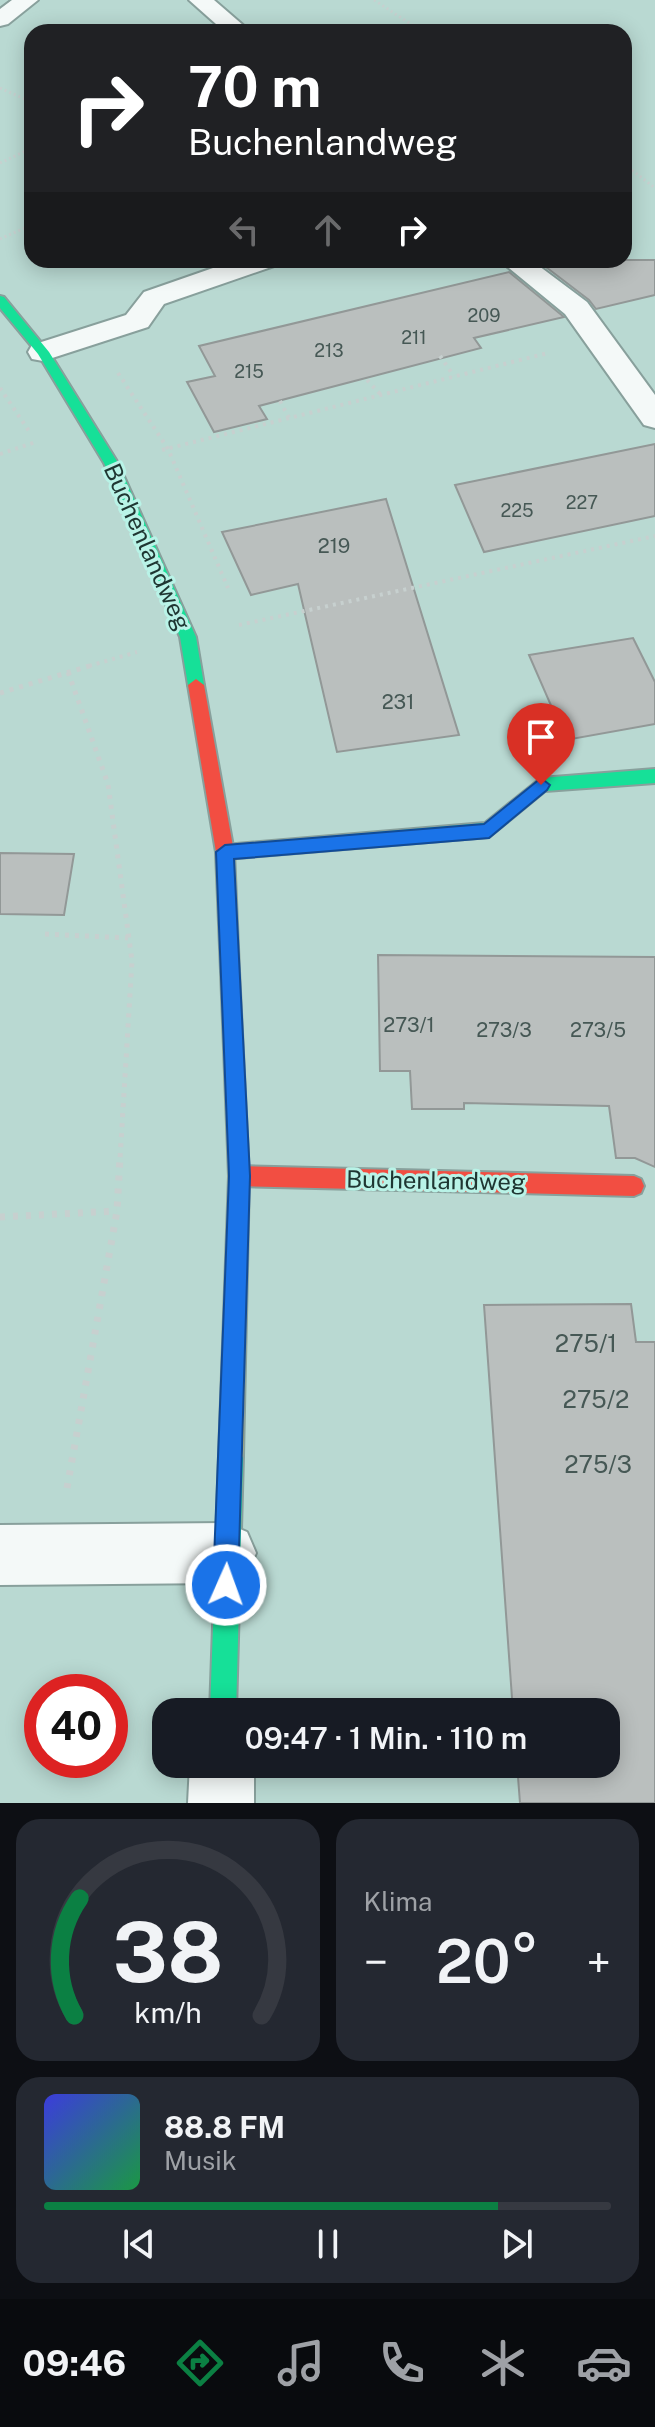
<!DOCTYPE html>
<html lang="de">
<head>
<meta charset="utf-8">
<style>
	:root { --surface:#171b24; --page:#242831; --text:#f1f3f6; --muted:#9ea1a6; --line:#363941; --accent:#0b8043 }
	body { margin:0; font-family:"Public Sans",sans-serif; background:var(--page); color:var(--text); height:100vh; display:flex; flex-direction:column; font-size:30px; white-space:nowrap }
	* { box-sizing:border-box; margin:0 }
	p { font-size:26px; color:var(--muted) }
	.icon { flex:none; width:44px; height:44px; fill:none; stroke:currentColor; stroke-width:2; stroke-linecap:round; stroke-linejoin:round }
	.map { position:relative; height:1803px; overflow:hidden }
	.details { display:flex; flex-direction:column; gap:16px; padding:16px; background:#0d0f14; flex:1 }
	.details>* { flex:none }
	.hud { position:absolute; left:24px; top:24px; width:608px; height:244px; border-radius:24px; box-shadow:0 4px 20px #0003; background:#202124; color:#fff; overflow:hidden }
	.speed { position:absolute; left:24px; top:1674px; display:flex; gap:16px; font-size:40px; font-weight:700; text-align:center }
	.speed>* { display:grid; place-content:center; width:104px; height:104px; border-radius:50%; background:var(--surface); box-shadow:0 4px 20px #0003; line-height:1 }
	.speed .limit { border:12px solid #d22; background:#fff; color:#111 }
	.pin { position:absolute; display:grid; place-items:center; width:68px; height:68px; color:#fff; margin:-82px -34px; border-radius:50% 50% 50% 0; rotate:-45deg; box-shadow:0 0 8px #0007 }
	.pin .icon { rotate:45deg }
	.me { position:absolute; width:88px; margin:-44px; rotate:2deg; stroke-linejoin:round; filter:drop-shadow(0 0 6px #0008) }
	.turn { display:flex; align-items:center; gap:28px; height:168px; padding:0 32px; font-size:36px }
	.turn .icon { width:104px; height:104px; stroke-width:2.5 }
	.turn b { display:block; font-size:56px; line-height:68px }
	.lanes { display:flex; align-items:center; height:76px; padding:0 32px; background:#0003; justify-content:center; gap:40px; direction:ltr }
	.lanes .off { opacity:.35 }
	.big { font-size:60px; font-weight:600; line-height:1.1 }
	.details .tile { flex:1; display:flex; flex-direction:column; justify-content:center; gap:12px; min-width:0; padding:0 28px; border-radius:24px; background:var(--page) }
	.details .dial { align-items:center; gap:0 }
	.dial svg { height:208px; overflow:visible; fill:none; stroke:var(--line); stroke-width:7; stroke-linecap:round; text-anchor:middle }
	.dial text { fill:var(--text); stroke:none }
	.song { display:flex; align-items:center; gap:24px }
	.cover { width:96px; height:96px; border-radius:12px; background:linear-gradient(135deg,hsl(240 70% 55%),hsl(140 70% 35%)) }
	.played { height:8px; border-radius:4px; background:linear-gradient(90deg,var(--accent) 80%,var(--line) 80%) }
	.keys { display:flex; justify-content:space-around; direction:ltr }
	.heat { display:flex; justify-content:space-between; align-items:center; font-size:44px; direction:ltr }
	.details .tiles { flex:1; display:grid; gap:16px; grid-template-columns:1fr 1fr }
	.tile:last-child { grid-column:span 2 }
	.trip { position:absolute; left:152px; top:1698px; width:468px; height:80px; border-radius:24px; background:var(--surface); box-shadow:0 4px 20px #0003; font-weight:600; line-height:80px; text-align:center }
	.dock { display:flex; height:128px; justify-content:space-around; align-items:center; background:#090b0e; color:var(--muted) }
	.dock .icon { width:56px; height:56px }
	.dock .current { color:var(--accent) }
	.dock b { font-size:36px; color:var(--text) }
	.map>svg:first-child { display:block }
	.building { fill:#babfbe; stroke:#929897; stroke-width:2 }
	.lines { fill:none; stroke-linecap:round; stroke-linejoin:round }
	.street-casing { stroke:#88a09c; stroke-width:4 }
	.fast-casing { stroke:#88a09c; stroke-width:4 }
	.slow-casing { stroke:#88a09c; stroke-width:4 }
	.jam-casing { stroke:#88a09c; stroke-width:4 }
	.path-far3 { stroke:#c7d0cf; stroke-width:3; stroke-dasharray:2 3; stroke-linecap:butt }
	.path-far2 { stroke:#c7d0cf; stroke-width:4; stroke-dasharray:3 5; stroke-linecap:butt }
	.path-far1 { stroke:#c7d0cf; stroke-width:5; stroke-dasharray:4 6; stroke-linecap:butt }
	.path { stroke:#c7d0cf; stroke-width:7; stroke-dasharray:5 8; stroke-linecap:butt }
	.street { fill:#f4f9f8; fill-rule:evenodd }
	.fast { fill:#16e098; fill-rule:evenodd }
	.slow { fill:#ffcf43; fill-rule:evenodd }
	.jam { fill:#f24e42; fill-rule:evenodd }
	.route { fill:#1a73e8; stroke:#114b97; stroke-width:2 }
	.labels { text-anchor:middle; stroke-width:6; stroke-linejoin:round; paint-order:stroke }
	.far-number-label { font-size:18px; fill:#465855 }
	.number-label { font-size:20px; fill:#465855 }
	.street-label { font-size:24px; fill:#1f3632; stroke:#b9f3e7 }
	.near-number-label { font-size:24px; fill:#465855 }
</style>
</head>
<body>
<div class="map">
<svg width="655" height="1803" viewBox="0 0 655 1803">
	<rect width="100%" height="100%" fill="#b9d9d2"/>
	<path class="building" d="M 560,260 L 655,260 L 655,295 L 596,309 L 589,300 L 542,264 Z
		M 509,272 L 564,317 L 474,338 L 481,348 L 259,406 L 267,419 L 214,432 L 187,382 L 215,376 L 199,346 Z
		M 655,444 L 655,516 L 484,552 L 455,485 Z
		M 386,499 L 459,735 L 337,752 L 298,584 L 251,595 L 222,532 Z
		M 633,638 L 655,682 L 655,724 L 566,740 L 529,655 Z
		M 0,853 L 74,854 L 64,915 L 0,914 Z
		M 378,955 L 655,957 L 655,1167 L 635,1158 L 616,1158 L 609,1106 L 464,1103 L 464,1109 L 412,1109 L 410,1071 L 380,1071 Z
		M 631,1304 L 636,1342 L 655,1342 L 655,1803 L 520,1803 L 517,1764 L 606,1764 L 606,1712 L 513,1712 L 484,1305 Z"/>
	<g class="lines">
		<defs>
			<path id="street" d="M 12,0 L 38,0 L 8,24 L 0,26 L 0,9 Z
				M 189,0 L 214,0 L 251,32 L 225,32 Z
				M 236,260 L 278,260 L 274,266 L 164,304 L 148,327 L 43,361 L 32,359 L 28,352 L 32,345 L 126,315 L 144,292 Z
				M 499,260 L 531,260 L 587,302 L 655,395 L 655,428 L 644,425 L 565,314 Z
				M 226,1523 L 247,1532 L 256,1553 L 247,1574 L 226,1583 L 0,1585 L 0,1525 Z
				M 190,1764 L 254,1764 L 254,1803 L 188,1803 Z"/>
			<path id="fast" d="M 0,296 L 4,297 L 49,352 L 118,463 L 196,637 L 204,685 L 202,689 L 190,689 L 188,685 L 180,637 L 104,463 L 38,354 L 0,308 Z
				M 655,769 L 655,783 L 545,791 L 489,837 L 225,859 L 219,857 L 216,852 L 219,847 L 225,845 L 485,823 L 541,778 Z
				M 231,1444 L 239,1448 L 243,1456 L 236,1712 L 210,1712 L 219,1456 L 223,1448 Z"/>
			<path id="slow" d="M 230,963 L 237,965 L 239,971 L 249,1176 L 243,1456 L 239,1464 L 231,1468 L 223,1464 L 219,1456 L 229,1176 L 221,971 L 223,965 Z"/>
			<path id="jam" d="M 196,679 L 204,685 L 234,852 L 239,971 L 237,977 L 230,979 L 223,977 L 221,971 L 216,852 L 188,685 Z
				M 239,1166 L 634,1176 L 641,1179 L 644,1186 L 641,1193 L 634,1196 L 239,1186 L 232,1183 L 229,1176 L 232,1169 Z"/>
		</defs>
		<use href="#street" class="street-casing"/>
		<use href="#fast" class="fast-casing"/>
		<use href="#slow" class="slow-casing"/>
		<use href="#jam" class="jam-casing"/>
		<path class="path-far3" d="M 374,0 L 423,32
			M 0,88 L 32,102
			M 0,163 L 32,148
			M 624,164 L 655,188
			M 0,239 L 32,225"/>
		<path class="path-far2" d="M 440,356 L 454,376
			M 118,373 L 168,449 L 228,588
			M 367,380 L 381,395
			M 0,388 L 31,434
			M 280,401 L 289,418
			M 162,450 L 548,353
			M 0,454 L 36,442
			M 239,625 L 655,536
			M 89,666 L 137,652"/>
		<path class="path-far1" d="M 68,672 L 108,784 L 132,961 L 120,1159
			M 0,693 L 96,664
			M 45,934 L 128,938"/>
		<path class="path" d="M 0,1217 L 117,1211
			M 67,1488 L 117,1211 L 120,1157"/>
		<use href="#street" class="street"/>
		<use href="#fast" class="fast"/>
		<use href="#slow" class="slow"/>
		<use href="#jam" class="jam"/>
	</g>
	<path class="route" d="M 541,778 L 550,785 L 547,790 L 489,838 L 234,859 L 250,1176 L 238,1585 L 234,1594 L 226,1598 L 217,1594 L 213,1585 L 229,1176 L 216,852 L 225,845 L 484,824 Z"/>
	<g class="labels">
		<g class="far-number-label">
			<text x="484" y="322">209</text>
			<text x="414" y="344">211</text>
			<text x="329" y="357">213</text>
			<text x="249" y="378">215</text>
			<text x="582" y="509">227</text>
			<text x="517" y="517">225</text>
		</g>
		<g class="number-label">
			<text x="334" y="553">219</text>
			<text x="398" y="709">231</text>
			<text x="409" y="1032">273/1</text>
			<text x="504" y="1037">273/3</text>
			<text x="598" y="1037">273/5</text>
		</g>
		<g class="street-label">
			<text transform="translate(147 547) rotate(66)" y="8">Buchenlandweg</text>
			<text transform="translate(436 1181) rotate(1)" y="8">Buchenlandweg</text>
		</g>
		<g class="near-number-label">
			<text x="586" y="1352">275/1</text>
			<text x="596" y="1408">275/2</text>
			<text x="598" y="1473">275/3</text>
		</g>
	</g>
</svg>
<div class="speed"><div class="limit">40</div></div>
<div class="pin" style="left:541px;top:785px;background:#d93025"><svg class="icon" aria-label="arrive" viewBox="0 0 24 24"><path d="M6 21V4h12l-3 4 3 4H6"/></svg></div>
<svg class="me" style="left:226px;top:1585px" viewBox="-20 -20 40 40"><circle r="17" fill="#1a73e8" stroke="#fff" stroke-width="3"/><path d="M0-11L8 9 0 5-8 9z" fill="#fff"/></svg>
<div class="trip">09:47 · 1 Min. · 110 m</div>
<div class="hud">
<div class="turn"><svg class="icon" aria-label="right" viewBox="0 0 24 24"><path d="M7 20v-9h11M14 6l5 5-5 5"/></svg><div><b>70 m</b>Buchenlandweg</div></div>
<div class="lanes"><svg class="icon off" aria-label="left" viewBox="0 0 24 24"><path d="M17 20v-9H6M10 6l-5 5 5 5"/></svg><svg class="icon off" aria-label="ahead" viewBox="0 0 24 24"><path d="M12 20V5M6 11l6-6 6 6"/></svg><svg class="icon" aria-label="right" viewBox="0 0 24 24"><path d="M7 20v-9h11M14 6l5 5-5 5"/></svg></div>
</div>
</div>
<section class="details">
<div class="tiles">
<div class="tile dial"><svg viewBox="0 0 100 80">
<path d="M14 69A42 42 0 1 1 86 69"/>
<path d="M14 69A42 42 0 0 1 16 24" stroke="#0b8043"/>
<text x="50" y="56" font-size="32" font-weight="700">38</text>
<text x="50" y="72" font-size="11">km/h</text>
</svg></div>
<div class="tile"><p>Klima</p>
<div class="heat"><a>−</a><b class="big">20°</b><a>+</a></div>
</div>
<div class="tile">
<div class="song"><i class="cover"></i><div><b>88.8 FM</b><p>Musik</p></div></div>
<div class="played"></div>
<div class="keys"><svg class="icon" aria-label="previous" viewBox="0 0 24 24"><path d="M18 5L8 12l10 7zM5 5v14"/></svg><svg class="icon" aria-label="pause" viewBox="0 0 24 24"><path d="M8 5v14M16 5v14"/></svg><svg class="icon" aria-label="next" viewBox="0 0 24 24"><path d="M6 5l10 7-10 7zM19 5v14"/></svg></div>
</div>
</div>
</section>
<nav class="dock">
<b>09:46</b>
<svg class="icon current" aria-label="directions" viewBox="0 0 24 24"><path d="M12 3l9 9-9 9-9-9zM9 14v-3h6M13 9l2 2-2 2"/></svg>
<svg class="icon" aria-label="music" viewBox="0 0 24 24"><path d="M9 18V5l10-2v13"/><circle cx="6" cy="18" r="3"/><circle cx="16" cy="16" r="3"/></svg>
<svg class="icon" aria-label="phone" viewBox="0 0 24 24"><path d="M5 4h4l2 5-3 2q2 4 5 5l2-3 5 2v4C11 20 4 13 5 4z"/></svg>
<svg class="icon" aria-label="climate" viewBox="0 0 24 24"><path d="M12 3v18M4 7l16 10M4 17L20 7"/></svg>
<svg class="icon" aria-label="car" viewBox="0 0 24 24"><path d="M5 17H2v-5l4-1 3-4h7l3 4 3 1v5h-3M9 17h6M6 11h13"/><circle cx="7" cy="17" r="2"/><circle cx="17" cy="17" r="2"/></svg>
</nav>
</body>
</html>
